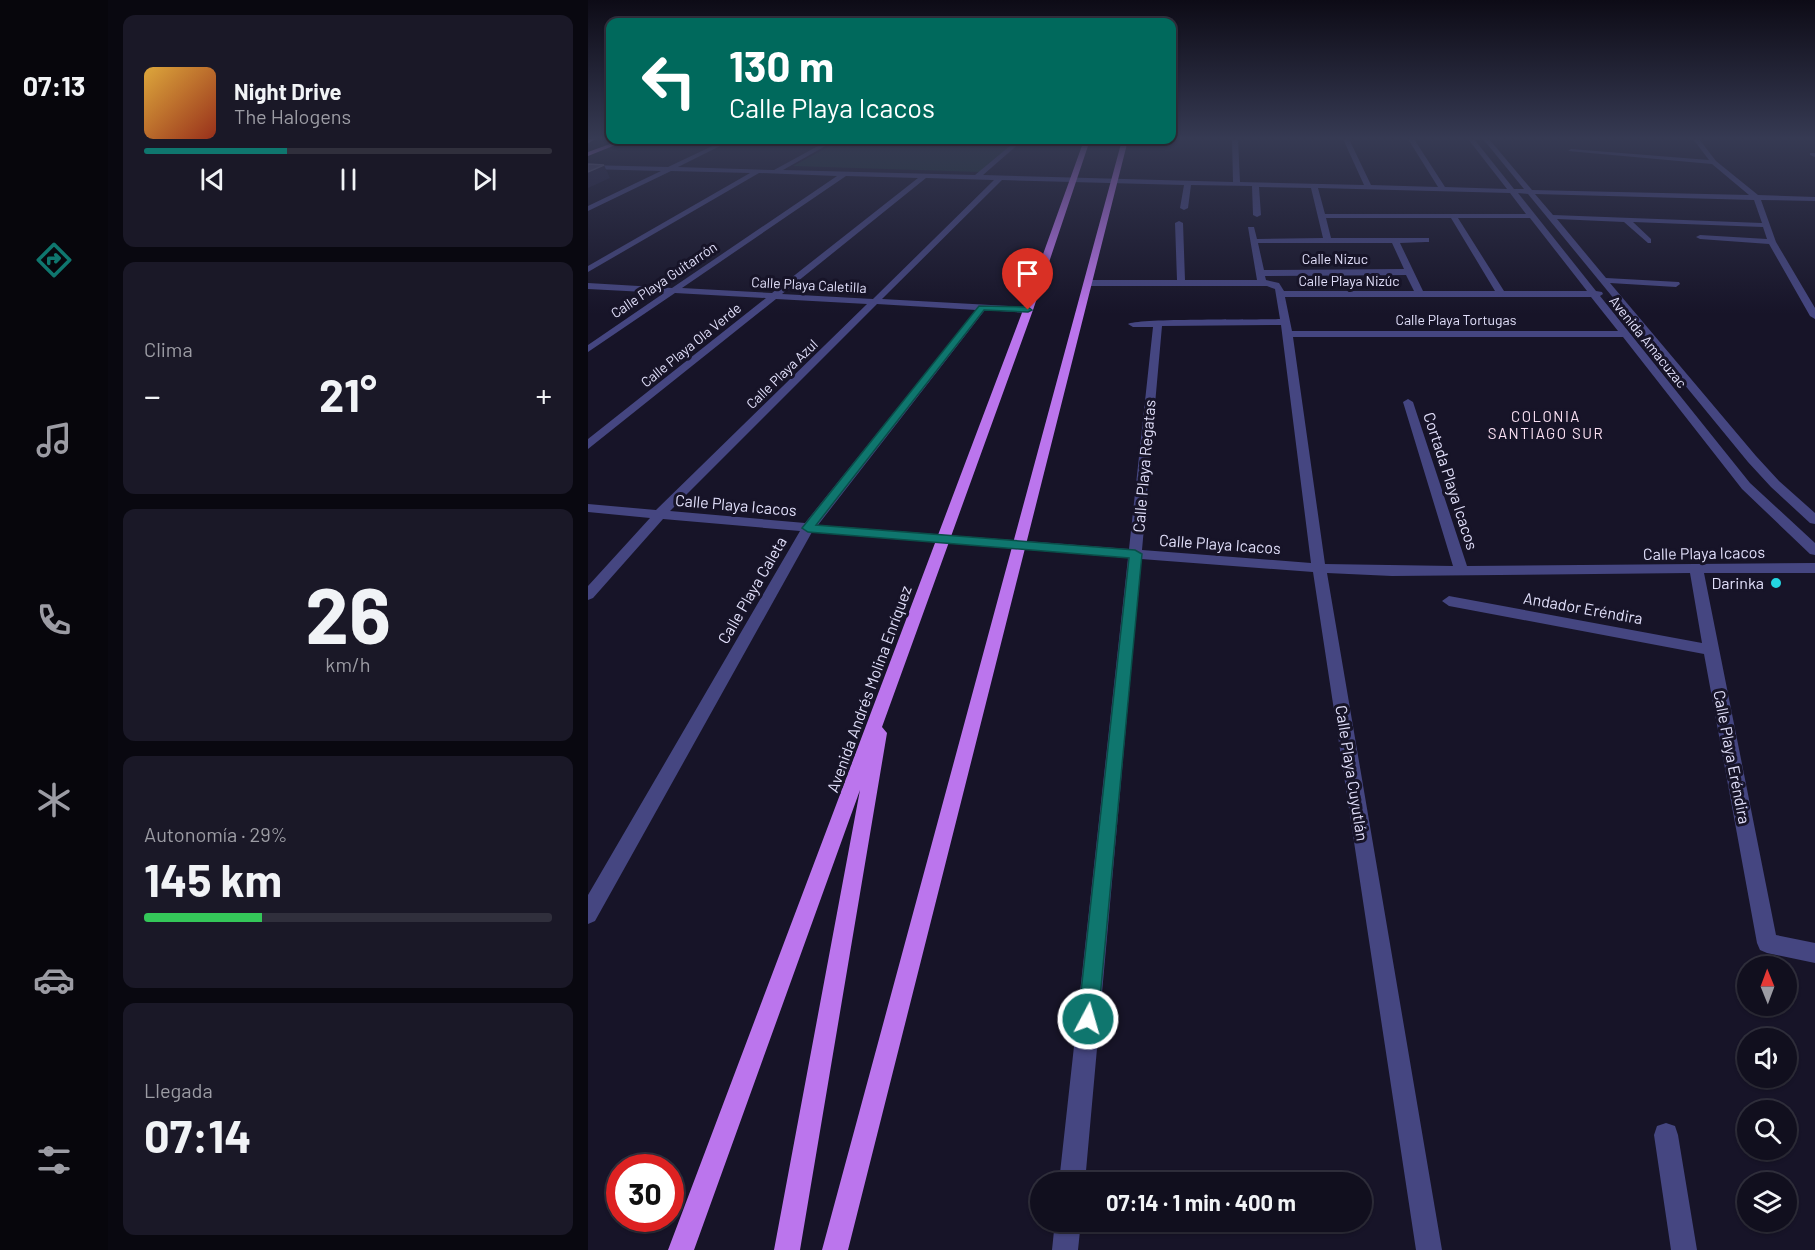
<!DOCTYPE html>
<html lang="es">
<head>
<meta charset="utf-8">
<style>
	:root { --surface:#110f1e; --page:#1a1827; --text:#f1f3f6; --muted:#9c9ca4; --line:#302f3c; --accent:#0f766e }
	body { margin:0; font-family:Barlow,sans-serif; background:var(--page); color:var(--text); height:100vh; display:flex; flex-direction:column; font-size:22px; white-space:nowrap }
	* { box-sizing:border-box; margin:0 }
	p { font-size:20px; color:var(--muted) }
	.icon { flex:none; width:33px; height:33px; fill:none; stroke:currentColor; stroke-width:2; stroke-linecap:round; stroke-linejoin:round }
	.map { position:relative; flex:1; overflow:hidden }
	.panel { display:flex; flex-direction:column; gap:15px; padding:15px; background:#090810; width:480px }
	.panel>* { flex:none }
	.top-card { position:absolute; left:18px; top:18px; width:570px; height:126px; border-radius:12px; box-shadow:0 2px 4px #0004,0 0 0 2px var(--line); background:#00695c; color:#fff; overflow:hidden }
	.needle { width:39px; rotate:359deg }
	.tools { position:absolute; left:1149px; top:956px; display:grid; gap:12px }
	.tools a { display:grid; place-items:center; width:60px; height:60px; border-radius:50%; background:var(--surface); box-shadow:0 2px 4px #0004,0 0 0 2px var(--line); font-size:30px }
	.speed { position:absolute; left:18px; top:1154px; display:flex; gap:12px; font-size:30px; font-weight:700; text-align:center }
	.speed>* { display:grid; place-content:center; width:78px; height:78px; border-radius:50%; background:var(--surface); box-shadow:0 2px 4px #0004,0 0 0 2px var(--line); line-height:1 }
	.speed .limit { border:9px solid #d22; background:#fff; color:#111 }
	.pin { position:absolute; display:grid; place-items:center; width:51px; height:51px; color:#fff; margin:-62px -26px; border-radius:50% 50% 50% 0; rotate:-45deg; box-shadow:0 0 6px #0007 }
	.pin .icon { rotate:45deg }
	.me { position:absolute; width:66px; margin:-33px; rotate:6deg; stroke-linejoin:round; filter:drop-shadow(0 0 4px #0008) }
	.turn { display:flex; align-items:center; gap:21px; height:126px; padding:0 24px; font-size:27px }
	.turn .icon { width:78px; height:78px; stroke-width:2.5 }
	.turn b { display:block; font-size:42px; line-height:51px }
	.big { font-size:45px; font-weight:700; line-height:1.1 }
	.panel .widget { flex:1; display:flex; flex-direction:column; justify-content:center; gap:9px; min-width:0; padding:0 21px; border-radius:12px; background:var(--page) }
	.panel .dial { align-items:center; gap:0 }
	.dial b { font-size:78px; line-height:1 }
	.song { display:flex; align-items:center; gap:18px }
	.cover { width:72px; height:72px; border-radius:9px; background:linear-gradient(135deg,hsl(40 70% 55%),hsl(10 70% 35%)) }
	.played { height:6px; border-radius:3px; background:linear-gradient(90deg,var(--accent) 35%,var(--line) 35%) }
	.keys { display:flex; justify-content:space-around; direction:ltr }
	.heat { display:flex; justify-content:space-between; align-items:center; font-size:33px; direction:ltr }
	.charge { height:9px; border-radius:4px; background:linear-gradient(90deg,#34c759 29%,var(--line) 0) }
	.trip { position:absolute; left:442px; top:1172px; width:342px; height:60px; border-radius:30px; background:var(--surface); box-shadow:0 2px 4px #0004,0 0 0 2px var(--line); font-weight:700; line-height:60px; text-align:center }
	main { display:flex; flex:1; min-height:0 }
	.tab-bar { display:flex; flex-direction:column; width:108px; justify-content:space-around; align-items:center; background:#07060c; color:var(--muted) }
	.tab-bar .icon { width:42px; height:42px }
	.tab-bar .selected { color:var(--accent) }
	.tab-bar b { font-size:27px; color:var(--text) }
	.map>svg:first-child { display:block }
	.green { fill:#183230 }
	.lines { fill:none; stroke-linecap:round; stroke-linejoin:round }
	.minor { fill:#454681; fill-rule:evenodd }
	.major { fill:#bb75ed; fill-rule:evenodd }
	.shaded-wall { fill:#211d3b }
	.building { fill:#484366; stroke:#605c7d; stroke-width:1.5 }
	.route { fill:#0f766e; stroke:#0a4d48; stroke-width:1.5 }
	.poi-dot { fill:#24d7e2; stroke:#171428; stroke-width:2 }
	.labels { text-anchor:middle; stroke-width:6; stroke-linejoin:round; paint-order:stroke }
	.far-street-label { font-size:14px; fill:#e2e0fb; stroke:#171428 }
	.far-neighbourhood-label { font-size:15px; letter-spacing:1.5px; fill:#fbe1f3; stroke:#171428 }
	.street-label { font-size:16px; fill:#e2e0fb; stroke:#171428 }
	.poi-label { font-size:16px; fill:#e2e0fb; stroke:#171428; text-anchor:end }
</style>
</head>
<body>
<main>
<nav class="tab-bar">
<b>07:13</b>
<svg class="icon selected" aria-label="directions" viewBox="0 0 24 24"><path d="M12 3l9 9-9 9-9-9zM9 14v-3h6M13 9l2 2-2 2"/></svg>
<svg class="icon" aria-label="music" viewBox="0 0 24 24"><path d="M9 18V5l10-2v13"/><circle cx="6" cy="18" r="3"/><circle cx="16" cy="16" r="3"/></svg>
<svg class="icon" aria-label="phone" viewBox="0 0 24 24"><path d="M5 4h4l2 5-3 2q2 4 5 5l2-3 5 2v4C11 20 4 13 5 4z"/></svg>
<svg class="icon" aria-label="climate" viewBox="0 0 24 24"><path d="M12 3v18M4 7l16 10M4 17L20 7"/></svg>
<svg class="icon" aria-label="car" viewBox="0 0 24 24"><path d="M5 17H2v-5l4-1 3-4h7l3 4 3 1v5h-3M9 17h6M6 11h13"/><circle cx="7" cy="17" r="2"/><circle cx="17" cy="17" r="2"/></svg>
<svg class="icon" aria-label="filters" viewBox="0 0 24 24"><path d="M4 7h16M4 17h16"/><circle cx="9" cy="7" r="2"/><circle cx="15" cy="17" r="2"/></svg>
</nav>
<section class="panel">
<div class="widget">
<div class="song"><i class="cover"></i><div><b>Night Drive</b><p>The Halogens</p></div></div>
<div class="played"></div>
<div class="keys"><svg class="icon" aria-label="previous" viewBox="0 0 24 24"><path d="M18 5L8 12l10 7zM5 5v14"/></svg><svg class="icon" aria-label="pause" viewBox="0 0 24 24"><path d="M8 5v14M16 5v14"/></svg><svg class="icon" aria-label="next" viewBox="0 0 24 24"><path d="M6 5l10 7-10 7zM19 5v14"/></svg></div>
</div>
<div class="widget"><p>Clima</p>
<div class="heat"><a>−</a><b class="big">21°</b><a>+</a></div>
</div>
<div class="widget dial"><b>26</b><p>km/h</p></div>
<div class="widget"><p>Autonomía · 29%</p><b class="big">145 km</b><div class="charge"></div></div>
<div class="widget"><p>Llegada</p><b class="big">07:14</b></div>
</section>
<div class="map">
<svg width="1227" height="1250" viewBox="0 0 1227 1250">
	<rect width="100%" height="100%" fill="#171428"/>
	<path class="green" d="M 253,140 L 429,140 L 392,172 L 205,166 Z"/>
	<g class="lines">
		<path class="minor" d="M 644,139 L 650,139 L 652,182 L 776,185 L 755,139 L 761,139 L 783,185 L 850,187 L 820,139 L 826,139 L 857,187 L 919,189 L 880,139 L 886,139 L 926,189 L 936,189 L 895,139 L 901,139 L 944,190 L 1161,195 L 1124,164 L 980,151 L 983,149 L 1121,160 L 1105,139 L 1111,139 L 1128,161 L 1170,195 L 1227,197 L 1227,201 L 1173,200 L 1188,242 L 1227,308 L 1227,319 L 1222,316 L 1181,244 L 1112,239 L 1108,237 L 1112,235 L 1179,239 L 1175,227 L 1045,222 L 1063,239 L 1063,243 L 1060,243 L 1036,222 L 969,219 L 1018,278 L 1091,282 L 1092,284 L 1088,287 L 1022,283 L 1168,456 L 1191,481 L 1227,513 L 1227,524 L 1222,523 L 1183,487 L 1160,462 L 940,194 L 930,193 L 1008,291 L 1014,292 L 1015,294 L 1012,296 L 1162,483 L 1227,543 L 1227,555 L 1222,554 L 1154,489 L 1035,337 L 705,337 L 737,564 L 865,566 L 815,402 L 820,399 L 825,402 L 879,566 L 1227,563 L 1227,573 L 1116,573 L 1188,935 L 1227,943 L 1227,963 L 1179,953 L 1172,950 L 1169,943 L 1116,654 L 861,606 L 854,601 L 861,596 L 1114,643 L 1102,573 L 804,576 L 739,573 L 854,1250 L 828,1250 L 725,572 L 553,559 L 497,1182 L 471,1182 L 540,558 L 224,532 L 7,921 L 0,924 L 0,895 L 212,531 L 75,519 L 5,598 L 0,600 L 0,586 L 62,518 L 0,512 L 0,504 L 68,510 L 279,304 L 188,299 L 0,449 L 0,439 L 178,298 L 87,293 L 0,352 L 0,345 L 76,293 L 0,289 L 0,283 L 84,288 L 249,176 L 171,173 L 0,272 L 0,266 L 162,173 L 83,171 L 0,211 L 0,206 L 73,171 L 0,169 L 0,165 L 80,167 L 137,140 L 144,140 L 90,167 L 186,170 L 241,140 L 248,140 L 195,170 L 387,175 L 429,140 L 435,140 L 395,175 L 645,182 ZM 258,176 L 330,178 L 184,293 L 94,288 ZM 338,178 L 406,180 L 285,299 L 194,294 ZM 414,180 L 596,185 L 592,208 L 596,210 L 600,208 L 603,185 L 664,186 L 665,215 L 669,217 L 673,215 L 671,187 L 723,188 L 735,238 L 669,239 L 666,227 L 660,227 L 669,280 L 597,280 L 595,223 L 591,221 L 587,223 L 589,280 L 500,280 L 496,283 L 500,286 L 679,286 L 687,289 L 692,319 C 671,320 549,318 540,324 L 545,327 L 565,327 L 541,549 L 230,525 L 397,310 L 440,313 L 445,310 L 440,307 L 294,299 ZM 730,188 L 922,193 L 938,214 L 737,214 ZM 947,194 L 1166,200 L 1174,223 L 965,215 ZM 738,218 L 863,218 L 907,291 L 835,291 L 812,243 L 838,242 L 841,242 L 841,238 L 743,238 ZM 870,218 L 942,218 L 999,291 L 916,291 ZM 670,243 L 804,243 L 816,269 L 676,270 ZM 818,275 L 826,291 L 696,291 L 691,283 L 678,280 L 677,276 ZM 697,297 L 1003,297 L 1030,331 L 704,331 ZM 289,304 L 388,310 L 217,523 L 82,511 ZM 693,325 L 723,563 L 554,550 L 574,326 Z
			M 1222,153 L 1227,153 L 1227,157 L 1222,155 Z
			M 1078,1123 L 1087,1126 L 1090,1135 L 1109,1250 L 1083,1250 L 1066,1135 L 1069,1126 Z
			M 467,1221 L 493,1221 L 490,1250 L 464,1250 Z"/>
		<path class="major" d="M 0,139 L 8,139 L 0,143 Z
			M 33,140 L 40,140 L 0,156 L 0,152 Z
			M 496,140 L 502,140 L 445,310 L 294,727 L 299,733 L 212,1250 L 186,1250 L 272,790 L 106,1250 L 80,1250 L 435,310 Z
			M 534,140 L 540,140 L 260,1250 L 234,1250 Z"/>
	</g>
	<path class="shaded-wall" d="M 16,165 L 22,178 L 0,188 L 0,172 Z"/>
	<path class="building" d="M 0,164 L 16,165 L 0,172 Z"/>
	<linearGradient id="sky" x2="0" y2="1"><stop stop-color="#0d0b16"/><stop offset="0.44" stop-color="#363a53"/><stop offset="1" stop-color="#363a53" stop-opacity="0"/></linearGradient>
	<rect width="1227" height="314" fill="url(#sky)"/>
	<path class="route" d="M 391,306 L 440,307 L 444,310 L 440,312 L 396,310 L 228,525 L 547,550 L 554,554 L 510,1019 L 507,1026 L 500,1029 L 493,1026 L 490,1019 L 541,558 L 220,532 L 214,528 Z"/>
	<circle class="poi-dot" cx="1188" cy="583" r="6"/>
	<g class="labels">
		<g class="far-street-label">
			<text x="747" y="264">Calle Nizuc</text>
			<text transform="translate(76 280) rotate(-34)" y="5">Calle Playa Guitarrón</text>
			<text x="761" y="286">Calle Playa Nizúc</text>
			<text transform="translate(221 285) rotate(3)" y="5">Calle Playa Caletilla</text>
			<text x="868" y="325">Calle Playa Tortugas</text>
			<text transform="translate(1060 342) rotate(51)" y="5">Avenida Amacuzac</text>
			<text transform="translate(103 345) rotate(-39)" y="5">Calle Playa Ola Verde</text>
			<text transform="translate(194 374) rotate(-44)" y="5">Calle Playa Azul</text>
		</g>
		<g class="far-neighbourhood-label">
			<text x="958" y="422">COLONIA<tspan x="958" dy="17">SANTIAGO SUR</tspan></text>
		</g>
		<g class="street-label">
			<text transform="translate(556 466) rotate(-85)" y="6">Calle Playa Regatas</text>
			<text transform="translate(863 481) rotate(72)" y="6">Cortada Playa Icacos</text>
			<text transform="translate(148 505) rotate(5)" y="6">Calle Playa Icacos</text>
			<text transform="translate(632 544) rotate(4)" y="6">Calle Playa Icacos</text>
			<text transform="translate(1116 553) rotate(-1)" y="6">Calle Playa Icacos</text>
			<text transform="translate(164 590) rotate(-60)" y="6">Calle Playa Caleta</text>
			<text transform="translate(995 608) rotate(10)" y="6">Andador Eréndira</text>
			<text transform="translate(281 689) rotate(-70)" y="6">Avenida Andrés Molina Enríquez</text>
			<text transform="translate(1144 757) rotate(79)" y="6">Calle Playa Eréndira</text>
			<text transform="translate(764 773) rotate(81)" y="6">Calle Playa Cuyutlán</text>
		</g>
		<g class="poi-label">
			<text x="1176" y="589">Darinka</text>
		</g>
	</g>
</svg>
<div class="tools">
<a><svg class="needle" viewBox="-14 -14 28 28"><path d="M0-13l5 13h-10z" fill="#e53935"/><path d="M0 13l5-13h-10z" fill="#9c9ca4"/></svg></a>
<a><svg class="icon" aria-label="sound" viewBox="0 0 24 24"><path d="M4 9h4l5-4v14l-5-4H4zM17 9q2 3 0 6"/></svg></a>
<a><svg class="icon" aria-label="search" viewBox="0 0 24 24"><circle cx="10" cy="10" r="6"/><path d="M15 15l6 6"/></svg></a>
<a><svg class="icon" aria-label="layers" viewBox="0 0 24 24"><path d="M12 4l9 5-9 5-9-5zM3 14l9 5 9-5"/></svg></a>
</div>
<div class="speed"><div class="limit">30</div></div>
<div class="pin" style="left:440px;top:310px;background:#d93025"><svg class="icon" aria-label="arrive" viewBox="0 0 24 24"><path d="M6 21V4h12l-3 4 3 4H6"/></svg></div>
<svg class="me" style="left:500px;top:1019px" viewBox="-20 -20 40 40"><circle r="17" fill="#0f766e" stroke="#fff" stroke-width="3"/><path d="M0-11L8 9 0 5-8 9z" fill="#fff"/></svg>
<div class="trip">07:14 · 1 min · 400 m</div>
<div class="top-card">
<div class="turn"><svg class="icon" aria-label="left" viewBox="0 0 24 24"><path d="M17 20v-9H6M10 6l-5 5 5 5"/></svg><div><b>130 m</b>Calle Playa Icacos</div></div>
</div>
</div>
</main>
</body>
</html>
